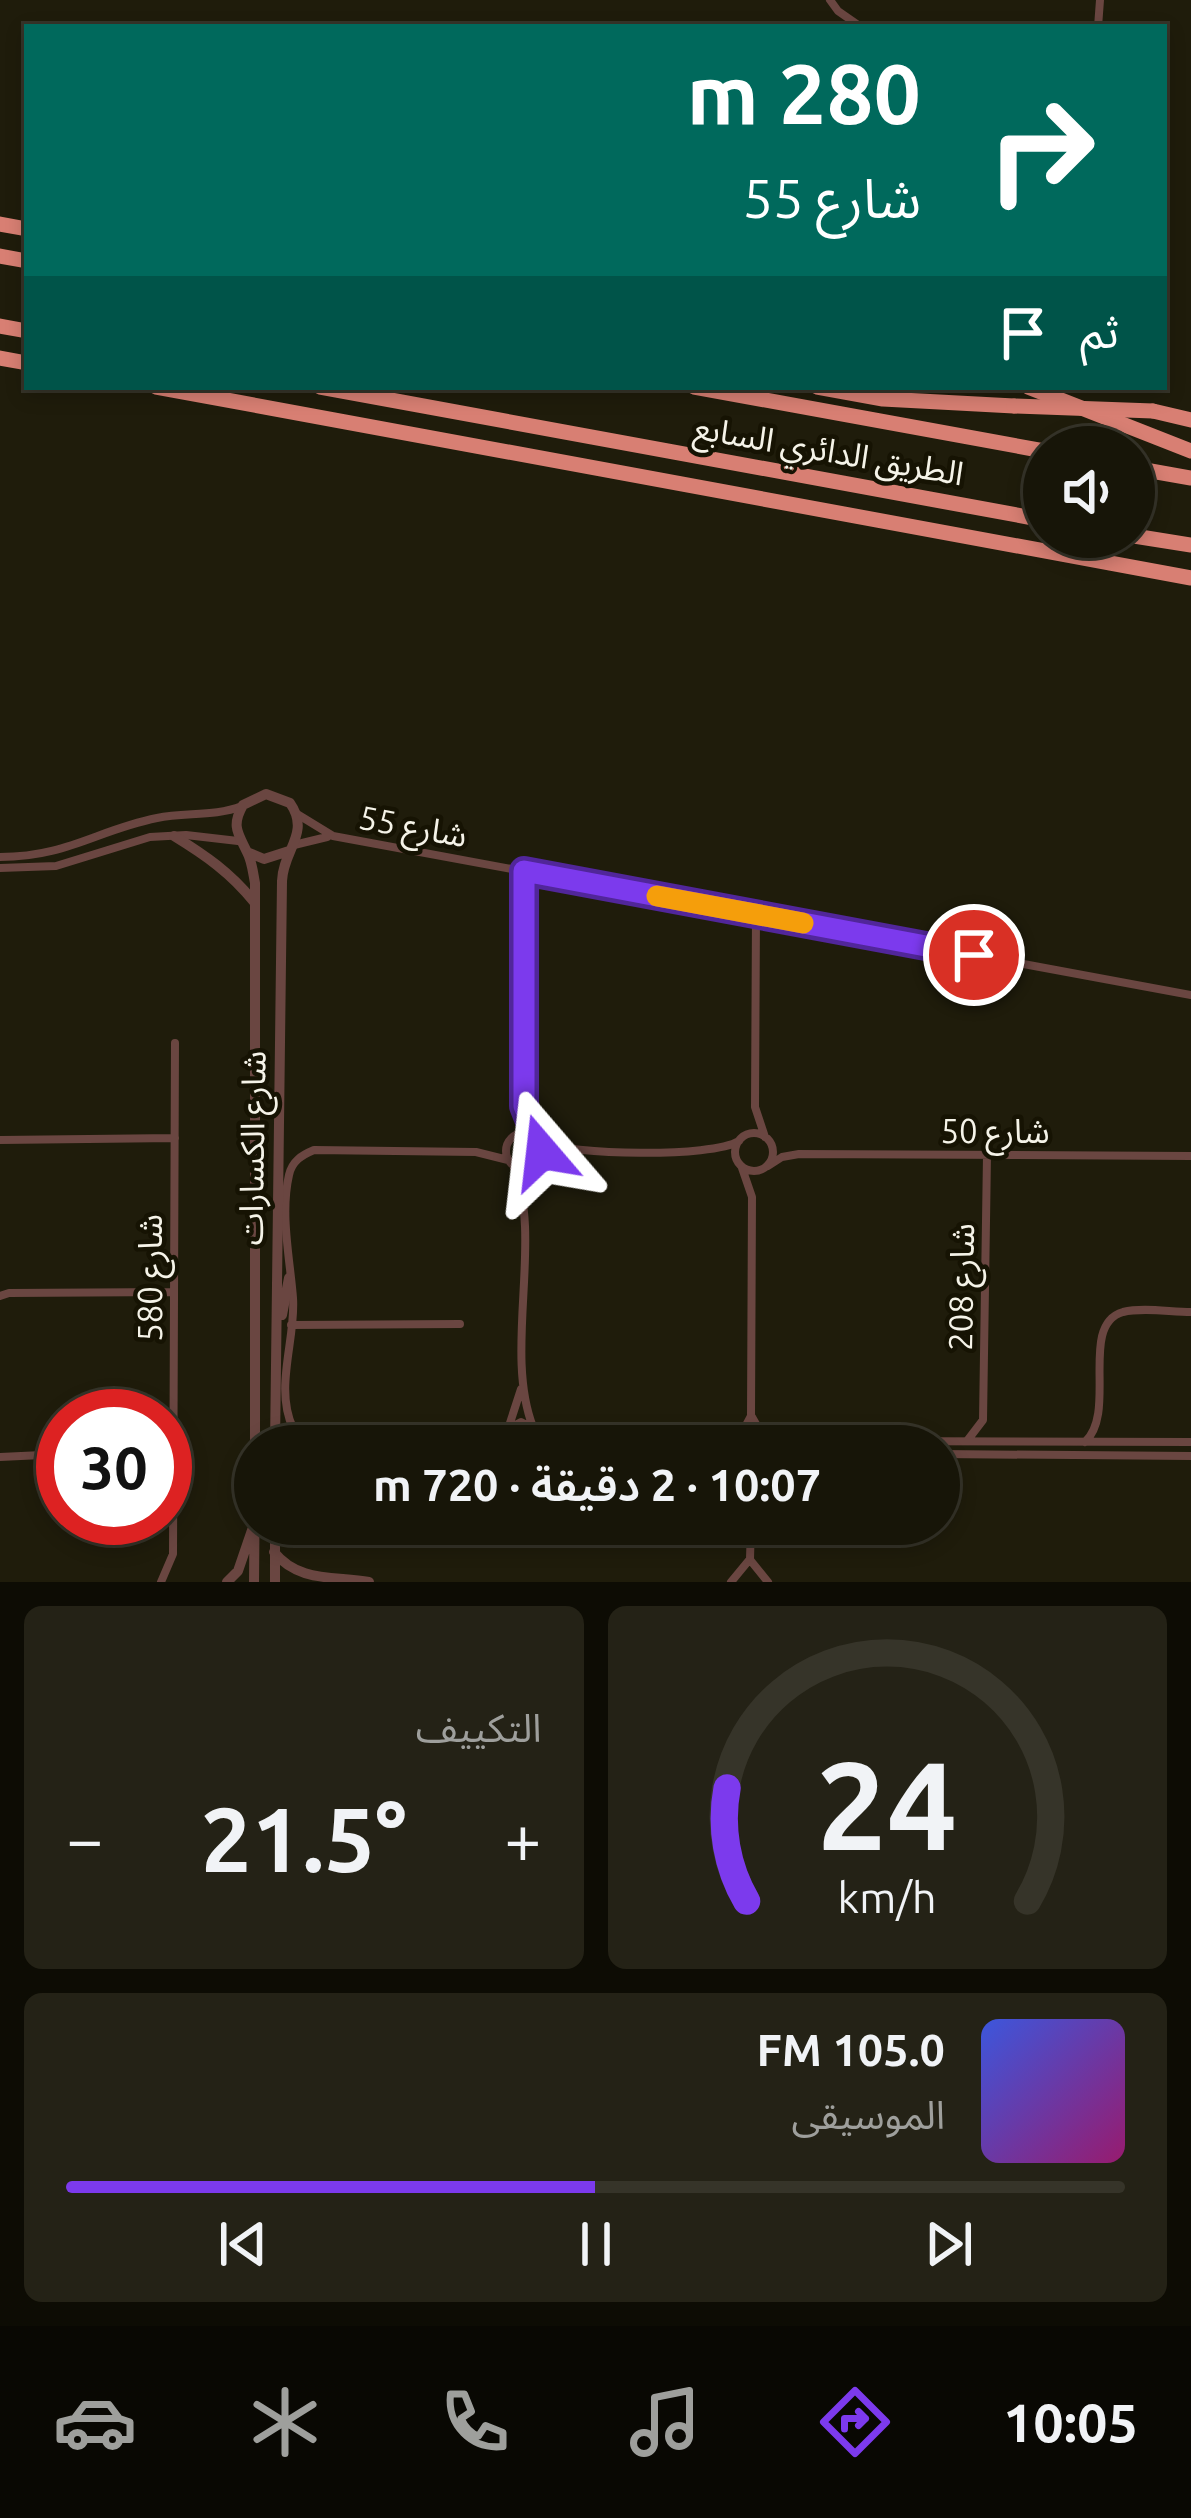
<!DOCTYPE html>
<html lang="ar">
<head>
<meta charset="utf-8">
<style>
	:root { --surface:#171508; --page:#242216; --text:#f1f3f6; --muted:#9e9f9c; --line:#363429; --accent:#7c3aed }
	body { margin:0; font-family:Ubuntu,"Noto Sans Arabic",sans-serif; background:var(--page); color:var(--text); direction:rtl; height:100vh; display:flex; flex-direction:column; font-size:45px; white-space:nowrap }
	* { box-sizing:border-box; margin:0 }
	p { font-size:39px; color:var(--muted) }
	.icon { flex:none; width:66px; height:66px; fill:none; stroke:currentColor; stroke-width:2; stroke-linecap:round; stroke-linejoin:round }
	.map { position:relative; height:1582px; overflow:hidden; direction:ltr }
	.side { display:flex; flex-direction:column; gap:24px; padding:24px; background:#0d0c04; flex:1 }
	.side>* { flex:none }
	.banner { position:absolute; left:24px; top:24px; width:1143px; height:366px; border-radius:0px; box-shadow:0 6px 18px #0003,0 0 0 3px var(--line); direction:rtl; background:#00695c; color:#fff; overflow:hidden }
	.tools { position:absolute; left:1023px; top:426px; display:grid; gap:24px }
	.tools a { display:grid; place-items:center; width:132px; height:132px; border-radius:50%; background:var(--surface); box-shadow:0 6px 18px #0003,0 0 0 3px var(--line); font-size:60px }
	.speed { position:absolute; left:36px; top:1389px; display:flex; gap:24px; font-size:60px; font-weight:700; text-align:center }
	.speed>* { display:grid; place-content:center; width:156px; height:156px; border-radius:50%; background:var(--surface); box-shadow:0 6px 18px #0003,0 0 0 3px var(--line); line-height:1 }
	.speed .limit { border:18px solid #d22; background:#fff; color:#111 }
	.pin { position:absolute; display:grid; place-items:center; width:102px; height:102px; color:#fff; margin:-51px; border:6px solid #fff; border-radius:50%; box-shadow:0 3px 12px #0007 }
	.me { position:absolute; width:132px; margin:-66px; rotate:343deg; stroke-linejoin:round; filter:drop-shadow(0 0 9px #0008) }
	.turn { display:flex; align-items:center; gap:42px; height:252px; padding:0 48px; font-size:54px }
	.turn .icon { width:156px; height:156px; stroke-width:2.5 }
	.turn b { display:block; font-size:84px; line-height:102px }
	.then { display:flex; align-items:center; height:114px; padding:0 48px; background:#0003; gap:24px; font-size:45px }
	.big { font-size:90px; font-weight:600; line-height:1.1 }
	.side .tile { flex:1; display:flex; flex-direction:column; justify-content:center; gap:18px; min-width:0; padding:0 42px; border-radius:18px; background:var(--page) }
	.side .dial { align-items:center; gap:0 }
	.dial svg { height:312px; overflow:visible; fill:none; stroke:var(--line); stroke-width:7; stroke-linecap:round; text-anchor:middle }
	.dial text { fill:var(--text); stroke:none }
	.song { display:flex; align-items:center; gap:36px }
	.cover { width:144px; height:144px; border-radius:18px; background:linear-gradient(135deg,hsl(230 70% 55%),hsl(320 70% 35%)) }
	.played { height:12px; border-radius:6px; background:linear-gradient(90deg,var(--accent) 50%,var(--line) 50%) }
	.keys { display:flex; justify-content:space-around; direction:ltr }
	.heat { display:flex; justify-content:space-between; align-items:center; font-size:66px; direction:ltr }
	.side .tiles { flex:1; display:grid; gap:24px; grid-template-columns:1fr 1fr }
	.tile:last-child { grid-column:span 2 }
	.trip { position:absolute; left:234px; top:1425px; width:726px; height:120px; border-radius:60px; background:var(--surface); box-shadow:0 6px 18px #0003,0 0 0 3px var(--line); font-weight:600; line-height:120px; text-align:center; direction:rtl }
	.tab-bar { display:flex; height:192px; justify-content:space-around; align-items:center; background:#090803; color:var(--muted) }
	.tab-bar .icon { width:84px; height:84px }
	.tab-bar .selected { color:var(--accent) }
	.tab-bar b { font-size:54px; color:var(--text) }
	.map>svg:first-child { display:block }
	.lines { fill:none; stroke-linecap:round; stroke-linejoin:round }
	.minor { stroke:#6a4641; stroke-width:8 }
	.tertiary { stroke:#6a4641; stroke-width:10 }
	.motorway { stroke:#d87f73; stroke-width:15 }
	.motorway-bridge { stroke:#d87f73; stroke-width:15 }
	.route-casing { stroke:#51269a; stroke-width:30 }
	.route { stroke:#7c3aed; stroke-width:21 }
	.slow { stroke:#f59e0b; stroke-width:21 }
	.labels { text-anchor:middle; stroke-width:9; stroke-linejoin:round; paint-order:stroke }
	.street-label { font-size:33px; fill:#f5f3e8; stroke:#161303 }
</style>
</head>
<body>
<div class="map">
<svg width="1191" height="1582" viewBox="0 0 1191 1582">
	<rect width="100%" height="100%" fill="#1f1c0b"/>
	<g class="lines">
		<path class="minor" d="M 830,0 L 838,11 L 861,27
			M 1098,27 L 1100,0
			M 297,814 L 333,836 L 1191,995
			M 294,845 L 327,837
			M 0,857 C 67,857 97,830 157,818 C 186,812 214,817 242,806
			M 0,868 L 56,866 L 150,837 L 186,835 L 238,841
			M 524,871 L 524,1106 L 536,1138
			M 756,914 L 755,1107 L 765,1137
			M735 1152a19 19 0 1 1 38 0a19 19 0 1 1-38 0Z
			M506 1151a18 18 0 1 1 36 0a18 18 0 1 1-36 0Z
			M 0,1140 L 175,1138
			M 539,1142 C 571,1155 711,1158 739,1141
			M 513,1165 C 544,1238 503,1350 533,1427
			M 768,1166 L 782,1157 L 799,1154 L 1191,1156
			M 0,1296 L 9,1293 L 174,1292
			M 291,1325 L 460,1324
			M 752,1417 L 760,1431 L 774,1441
			M 509,1426 L 521,1389
			M 506,1430 L 471,1443 L 387,1444 L 316,1443 L 293,1428 C 274,1388 296,1339 293,1298 C 290,1259 280,1214 289,1175 C 292,1161 302,1155 314,1150 L 476,1152 L 508,1160
			M 536,1430 L 563,1440 L 1191,1442
			M 733,1439 L 743,1431 L 751,1416 L 752,1197 L 742,1168
			M 967,1441 L 983,1420 L 987,1155
			M 1085,1442 C 1118,1412 1078,1325 1123,1312 C 1143,1307 1170,1312 1191,1312
			M 503,1446 L 506,1430 L 521,1422 L 536,1430 L 539,1446
			M 939,1454 L 1191,1456
			M 0,1457 L 63,1454
			M 751,1561 L 768,1582
			M 161,1582 L 173,1554 L 175,1043
			M 731,1582 L 750,1559 L 751,1524"/>
		<path class="tertiary" d="M 174,836 C 205,855 231,873 254,902
			M 247,852 L 264,859 L 289,851
			M 282,1315 L 289,1278
			M 255,1446 L 255,883 C 253,873 252,861 247,852 C 238,833 231,826 243,805 L 266,794 L 290,803 C 311,833 283,850 282,881 L 275,1446
			M 275,1524 L 275,1582
			M 274,1552 C 298,1582 332,1576 369,1582
			M 227,1582 L 238,1571 L 252,1530
			M 254,1582 L 255,1473"/>
		<path class="motorway" d="M 0,224 L 27,229
			M 0,256 L 27,261
			M 0,326 L 27,331
			M 0,358 L 27,363
			M 156,387 L 1191,578
			M 320,387 L 1044,520
			M 694,387 L 1044,451
			M 817,387 L 883,399 L 1014,406
			M 1028,387 L 1191,451
			M 1153,411 L 1191,420
			M 1134,468 L 1191,478
			M 1134,536 L 1191,545"/>
		<path class="motorway-bridge" d="M 1014,406 L 1153,411"/>
	</g>
	<g class="lines">
		<defs>
			<path id="route" d="M 542,1152 L 524,1106 L 524,871 L 974,955"/>
		</defs>
		<use href="#route" class="route-casing"/>
		<use href="#route" class="route"/>
		<path class="slow" d="M 657,896 L 803,923"/>
	</g>
	<g class="labels">
		<g class="street-label">
			<text transform="translate(829 450) rotate(10)" y="12">الطريق الدائري السابع</text>
			<text transform="translate(413 826) rotate(10)" y="12">شارع 55</text>
			<text x="995" y="1143">شارع 50</text>
			<text transform="translate(252 1148) rotate(-89)" y="12">شارع الكسارات</text>
			<text transform="translate(150 1278) rotate(-90)" y="12">شارع 580</text>
			<text transform="translate(961 1287) rotate(-89)" y="12">شارع 208</text>
		</g>
	</g>
</svg>
<div class="tools">
<a><svg class="icon" aria-label="sound" viewBox="0 0 24 24"><path d="M4 9h4l5-4v14l-5-4H4zM17 9q2 3 0 6"/></svg></a>
</div>
<div class="speed"><div class="limit">30</div></div>
<div class="pin" style="left:974px;top:955px;background:#d93025"><svg class="icon" aria-label="arrive" viewBox="0 0 24 24"><path d="M6 21V4h12l-3 4 3 4H6"/></svg></div>
<svg class="me" style="left:542px;top:1152px" viewBox="-20 -20 40 40"><path d="M0-17L14 15 0 8-14 15z" fill="#7c3aed" stroke="#fff" stroke-width="4"/></svg>
<div class="trip">10:07 · 2 دقيقة · 720 m</div>
<div class="banner">
<div class="turn"><svg class="icon" aria-label="right" viewBox="0 0 24 24"><path d="M7 20v-9h11M14 6l5 5-5 5"/></svg><div><b>280 m</b>شارع 55</div></div>
<div class="then">ثم<svg class="icon" aria-label="arrive" viewBox="0 0 24 24"><path d="M6 21V4h12l-3 4 3 4H6"/></svg></div>
</div>
</div>
<section class="side">
<div class="tiles">
<div class="tile dial"><svg viewBox="0 0 100 80">
<path d="M14 69A42 42 0 1 1 86 69"/>
<path d="M14 69A42 42 0 0 1 9 40" stroke="#7c3aed"/>
<text x="50" y="56" font-size="32" font-weight="700">24</text>
<text x="50" y="72" font-size="11">km/h</text>
</svg></div>
<div class="tile"><p>التكييف</p>
<div class="heat"><a>−</a><b class="big">21.5°</b><a>+</a></div>
</div>
<div class="tile">
<div class="song"><i class="cover"></i><div><b>105.0 FM</b><p>الموسيقى</p></div></div>
<div class="played"></div>
<div class="keys"><svg class="icon" aria-label="previous" viewBox="0 0 24 24"><path d="M18 5L8 12l10 7zM5 5v14"/></svg><svg class="icon" aria-label="pause" viewBox="0 0 24 24"><path d="M8 5v14M16 5v14"/></svg><svg class="icon" aria-label="next" viewBox="0 0 24 24"><path d="M6 5l10 7-10 7zM19 5v14"/></svg></div>
</div>
</div>
</section>
<nav class="tab-bar">
<b>10:05</b>
<svg class="icon selected" aria-label="directions" viewBox="0 0 24 24"><path d="M12 3l9 9-9 9-9-9zM9 14v-3h6M13 9l2 2-2 2"/></svg>
<svg class="icon" aria-label="music" viewBox="0 0 24 24"><path d="M9 18V5l10-2v13"/><circle cx="6" cy="18" r="3"/><circle cx="16" cy="16" r="3"/></svg>
<svg class="icon" aria-label="phone" viewBox="0 0 24 24"><path d="M5 4h4l2 5-3 2q2 4 5 5l2-3 5 2v4C11 20 4 13 5 4z"/></svg>
<svg class="icon" aria-label="climate" viewBox="0 0 24 24"><path d="M12 3v18M4 7l16 10M4 17L20 7"/></svg>
<svg class="icon" aria-label="car" viewBox="0 0 24 24"><path d="M5 17H2v-5l4-1 3-4h7l3 4 3 1v5h-3M9 17h6M6 11h13"/><circle cx="7" cy="17" r="2"/><circle cx="17" cy="17" r="2"/></svg>
</nav>
</body>
</html>
